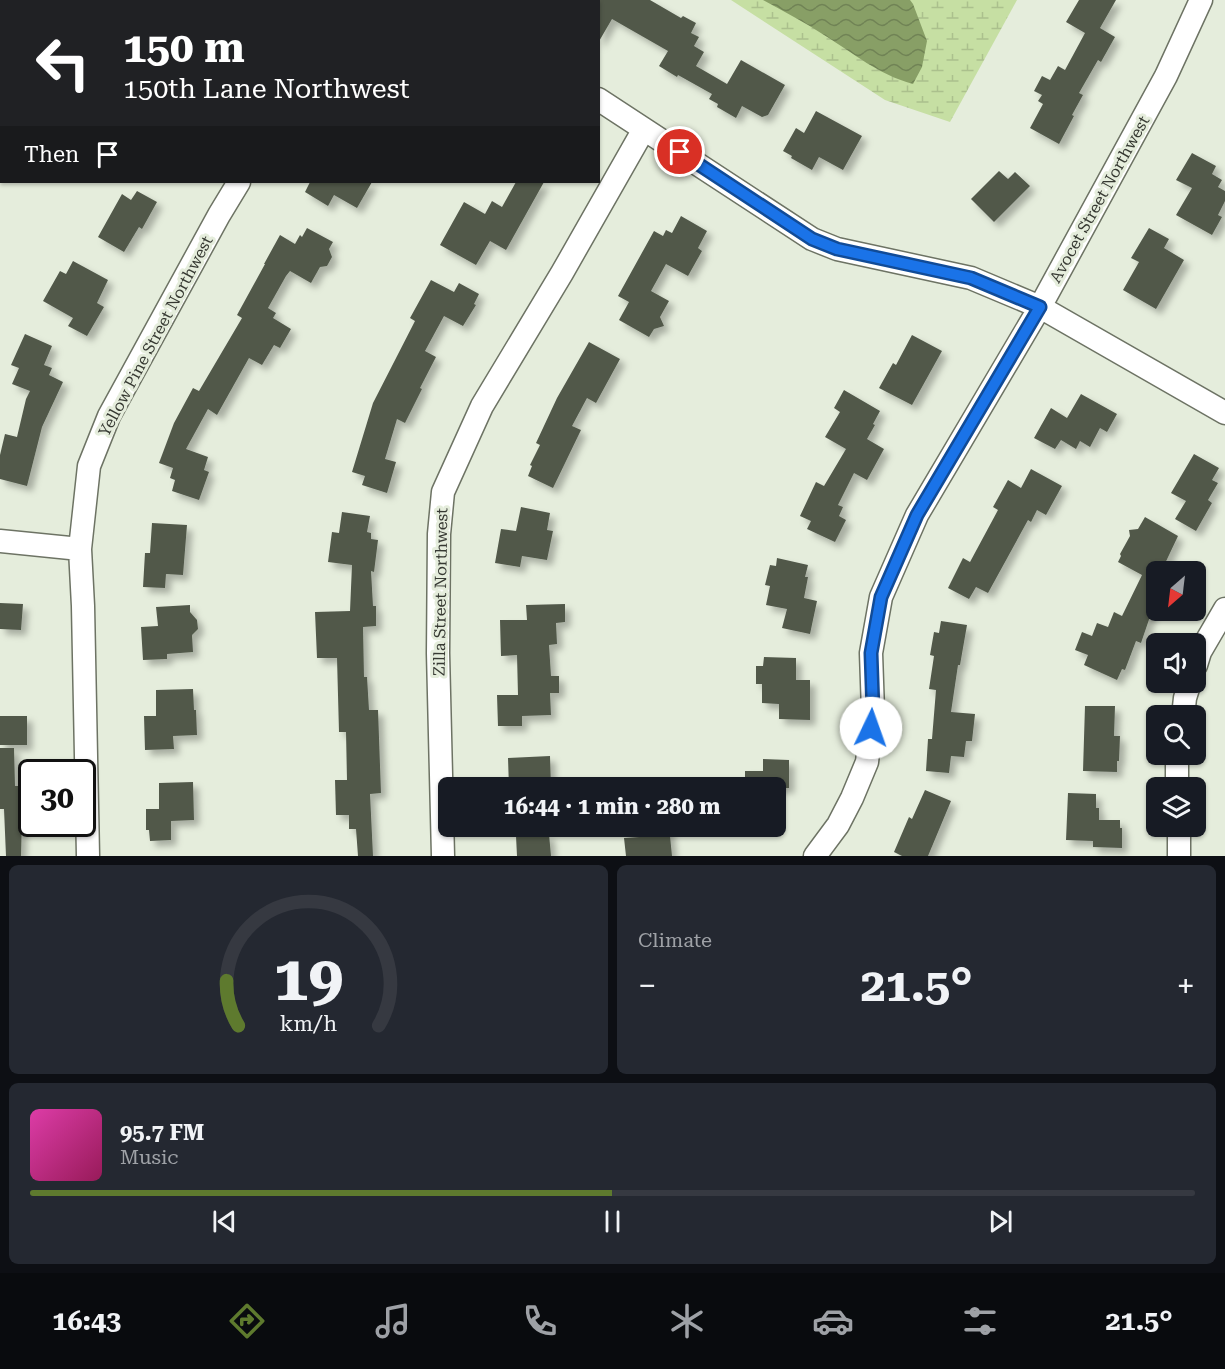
<!DOCTYPE html>
<html lang="en">
<head>
<meta charset="utf-8">
<style>
	:root { --surface:#171b24; --page:#242831; --text:#f1f3f6; --muted:#9ea1a6; --line:#363941; --accent:#5e7a2e }
	body { margin:0; font-family:"Roboto Serif",serif; background:var(--page); color:var(--text); height:100vh; display:flex; flex-direction:column; font-size:22px; white-space:nowrap }
	* { box-sizing:border-box; margin:0 }
	p { font-size:20px; color:var(--muted) }
	.icon { flex:none; width:33px; height:33px; fill:none; stroke:currentColor; stroke-width:2; stroke-linecap:round; stroke-linejoin:round }
	.map { position:relative; height:856px; overflow:hidden }
	.side { display:flex; flex-direction:column; gap:9px; padding:9px; background:#0d0f14; flex:1 }
	.side>* { flex:none }
	.banner { position:absolute; left:0px; top:0px; width:600px; height:183px; box-shadow:0 2px 4px #0004; background:#202124; color:#fff; overflow:hidden }
	.needle { width:39px; rotate:208deg }
	.tools { position:absolute; left:1146px; top:561px; display:grid; gap:12px }
	.tools a { display:grid; place-items:center; width:60px; height:60px; border-radius:9px; background:var(--surface); box-shadow:0 2px 4px #0004; font-size:30px }
	.speed { position:absolute; left:18px; top:759px; display:flex; gap:12px; font-size:30px; font-weight:700; text-align:center }
	.speed>* { display:grid; place-content:center; width:78px; height:78px; border-radius:50%; background:var(--surface); box-shadow:0 2px 4px #0004; line-height:1 }
	.speed .limit { border:3px solid #111; border-radius:9px; background:#fff; color:#111 }
	.pin { position:absolute; display:grid; place-items:center; width:51px; height:51px; color:#fff; margin:-26px; border:3px solid #fff; border-radius:50%; box-shadow:0 2px 6px #0007 }
	.me { position:absolute; width:66px; margin:-33px; rotate:3deg; stroke-linejoin:round; filter:drop-shadow(0 0 4px #0008) }
	.turn { display:flex; align-items:center; gap:21px; height:126px; padding:0 24px; font-size:27px }
	.turn .icon { width:78px; height:78px; stroke-width:2.5 }
	.turn b { display:block; font-size:42px; line-height:51px }
	.then { display:flex; align-items:center; height:57px; padding:0 24px; background:#0003; gap:12px; font-size:22px }
	.big { font-size:45px; font-weight:700; line-height:1.1 }
	.side .tile { flex:1; display:flex; flex-direction:column; justify-content:center; gap:9px; min-width:0; padding:0 21px; border-radius:9px; background:var(--page) }
	.side .dial { align-items:center; gap:0 }
	.dial svg { height:156px; overflow:visible; fill:none; stroke:var(--line); stroke-width:7; stroke-linecap:round; text-anchor:middle }
	.dial text { fill:var(--text); stroke:none }
	.song { display:flex; align-items:center; gap:18px }
	.cover { width:72px; height:72px; border-radius:9px; background:linear-gradient(135deg,hsl(320 70% 55%),hsl(330 70% 35%)) }
	.played { height:6px; border-radius:3px; background:linear-gradient(90deg,var(--accent) 50%,var(--line) 50%) }
	.keys { display:flex; justify-content:space-around; direction:ltr }
	.heat { display:flex; justify-content:space-between; align-items:center; font-size:33px; direction:ltr }
	.side .tiles { flex:1; display:grid; gap:9px; grid-template-columns:1fr 1fr }
	.tile:last-child { grid-column:span 2 }
	.trip { position:absolute; left:438px; top:777px; width:348px; height:60px; border-radius:9px; background:var(--surface); box-shadow:0 2px 4px #0004; font-weight:700; line-height:60px; text-align:center }
	.menu { display:flex; height:96px; justify-content:space-around; align-items:center; background:#090b0e; color:var(--muted) }
	.menu .icon { width:42px; height:42px }
	.menu .on { color:var(--accent) }
	.menu b { font-size:27px; color:var(--text) }
	.map>svg:first-child { display:block }
	.wetland { fill:url(#wetland-marsh) }
	.water { fill:url(#water-waves) }
	.building { fill:#51584a; filter:url(#shadow) }
	.lines { fill:none; stroke-linecap:round; stroke-linejoin:round }
	.minor-casing { stroke:#6d7364; stroke-width:25 }
	.minor { stroke:#fff; stroke-width:22 }
	.route-casing { stroke:#114b97; stroke-width:15 }
	.route { stroke:#1a73e8; stroke-width:10 }
	.labels { text-anchor:middle; stroke-width:6; stroke-linejoin:round; paint-order:stroke }
	.street-label { font-size:16px; fill:#363932; stroke:#e5eddc }
</style>
</head>
<body>
<div class="map">
<svg width="1225" height="856" viewBox="0 0 1225 856">
	<defs>
		<pattern id="wetland-marsh" width="20" height="14" patternUnits="userSpaceOnUse" patternTransform="scale(1.5)"><rect width="20" height="14" fill="#c6dfa3"/><path d="M1 5h8M5 5V1M11 12h8M15 12V8" fill="none" stroke="#abc08d"/></pattern>
		<pattern id="water-waves" width="16" height="10" patternUnits="userSpaceOnUse" patternTransform="scale(1.5)"><rect width="16" height="10" fill="#889f66"/><path d="M0 5q4-4 8 0t8 0" fill="none" stroke="#708355"/></pattern>
		<filter id="shadow"><feDropShadow dx="5.5" dy="5.5" stdDeviation="3" flood-color="#0004"/></filter>
	</defs>
	<rect width="100%" height="100%" fill="#e5eddc"/>
	<path class="wetland" d="M 731,0 L 1017,0 L 950,122 L 885,100 Z"/>
	<path class="water" d="M 763,0 L 910,0 L 913,4 L 927,41 L 922,67 L 913,84 C 877,74 855,54 824,35 C 804,22 783,11 763,0 Z"/>
	<path class="building" d="M 598,0 L 650,0 L 681,18 L 683,16 L 696,23 L 691,33 L 699,37 L 694,46 L 704,52 L 696,66 L 727,84 L 741,60 L 785,85 L 768,115 L 762,117 L 742,106 L 736,118 L 717,107 L 718,104 L 709,99 L 712,94 L 678,75 L 677,77 L 659,66 L 668,51 L 612,19 L 598,43 Z
		M 1079,0 L 1116,0 L 1100,28 L 1115,37 L 1101,62 L 1098,60 L 1079,93 L 1083,95 L 1072,115 L 1074,116 L 1059,144 L 1030,128 L 1043,104 L 1038,101 L 1042,95 L 1034,91 L 1042,76 L 1050,80 L 1058,66 L 1065,70 L 1085,33 L 1066,22 Z
		M 816,111 L 862,136 L 843,170 L 819,157 L 812,170 L 791,158 L 792,156 L 783,151 L 796,128 L 804,133 Z
		M 1192,153 L 1216,166 L 1212,174 L 1222,180 L 1218,187 L 1225,191 L 1225,201 L 1218,215 L 1222,217 L 1212,235 L 1176,215 L 1192,188 L 1176,180 Z
		M 999,171 L 1008,179 L 1015,172 L 1030,186 L 994,222 L 971,199 Z
		M 310,182 L 372,182 L 357,208 L 334,195 L 328,206 L 305,192 Z
		M 516,182 L 544,182 L 506,250 L 490,241 L 476,265 L 440,245 L 464,202 L 485,214 L 492,201 L 502,207 Z
		M 137,191 L 157,202 L 142,229 L 139,227 L 124,252 L 98,237 L 122,194 L 131,200 Z
		M 681,216 L 707,231 L 698,248 L 702,251 L 688,276 L 666,264 L 651,291 L 669,301 L 660,317 L 664,326 L 654,329 L 649,337 L 619,320 L 629,302 L 618,296 L 654,231 L 663,236 L 666,230 L 672,233 Z
		M 307,228 L 333,242 L 329,249 L 332,257 L 327,266 L 320,267 L 311,283 L 290,271 L 286,276 L 268,308 L 276,313 L 273,318 L 291,329 L 280,348 L 274,345 L 262,365 L 249,358 L 217,415 L 208,409 L 186,449 L 208,457 L 204,470 L 209,472 L 199,500 L 172,491 L 175,480 L 170,478 L 173,468 L 159,463 L 174,423 L 193,388 L 199,391 L 242,318 L 237,315 L 265,264 L 264,264 L 280,235 L 295,244 L 300,235 L 302,237 Z
		M 1149,228 L 1169,239 L 1164,248 L 1184,260 L 1156,309 L 1123,290 L 1139,262 L 1131,258 Z
		M 73,261 L 108,280 L 97,303 L 104,307 L 87,336 L 68,326 L 73,318 L 43,301 L 60,271 L 66,274 Z
		M 431,280 L 454,292 L 459,283 L 479,294 L 474,304 L 476,305 L 463,326 L 444,316 L 425,351 L 436,357 L 420,388 L 422,389 L 405,423 L 397,419 L 385,459 L 396,462 L 387,493 L 362,485 L 365,476 L 352,472 L 373,403 L 415,321 L 410,318 Z
		M 25,334 L 52,346 L 44,365 L 52,368 L 49,375 L 63,382 L 42,427 L 27,486 L 0,479 L 0,455 L 5,434 L 17,437 L 26,399 L 30,391 L 12,384 L 19,368 L 11,365 Z
		M 912,335 L 942,351 L 912,405 L 879,388 L 893,363 L 896,365 Z
		M 589,342 L 620,359 L 596,403 L 587,398 L 572,426 L 581,430 L 553,488 L 528,476 L 532,466 L 530,465 L 540,445 L 536,443 L 557,398 Z
		M 844,390 L 880,411 L 873,424 L 875,425 L 867,439 L 884,449 L 867,480 L 854,473 L 838,505 L 843,507 L 839,516 L 846,520 L 835,542 L 807,529 L 811,521 L 800,516 L 816,482 L 824,486 L 846,449 L 825,437 L 840,412 L 834,408 Z
		M 1081,394 L 1117,414 L 1107,432 L 1100,428 L 1090,447 L 1080,441 L 1076,449 L 1061,440 L 1055,449 L 1034,438 L 1051,408 L 1067,418 Z
		M 1194,454 L 1219,468 L 1212,480 L 1218,483 L 1208,500 L 1212,503 L 1196,531 L 1175,519 L 1186,501 L 1171,493 Z
		M 1031,469 L 1062,486 L 1046,515 L 1037,510 L 1031,522 L 1028,520 L 988,593 L 976,587 L 969,599 L 948,588 L 963,558 L 970,562 L 998,510 L 993,507 L 1008,480 L 1021,488 Z
		M 521,507 L 550,513 L 547,530 L 553,531 L 547,560 L 522,556 L 520,567 L 495,563 L 501,529 L 516,531 Z
		M 342,512 L 370,516 L 367,532 L 371,533 L 371,539 L 378,540 L 374,572 L 371,571 L 373,606 L 376,606 L 376,626 L 363,627 L 364,677 L 367,677 L 369,710 L 378,710 L 381,793 L 370,794 L 373,856 L 358,856 L 356,829 L 349,829 L 349,815 L 336,815 L 335,780 L 347,780 L 346,732 L 339,732 L 337,658 L 317,658 L 315,612 L 350,611 L 352,565 L 328,562 L 332,532 L 339,533 Z
		M 1145,517 L 1178,536 L 1161,572 L 1156,572 L 1156,599 L 1141,643 L 1136,641 L 1125,670 L 1122,669 L 1117,680 L 1084,665 L 1088,655 L 1075,650 L 1082,632 L 1092,636 L 1097,623 L 1108,627 L 1114,612 L 1122,616 L 1142,575 L 1118,562 L 1121,556 L 1120,554 L 1130,536 L 1129,530 L 1138,529 Z
		M 152,523 L 187,525 L 183,575 L 166,574 L 165,588 L 143,587 L 145,553 L 150,553 Z
		M 777,558 L 808,565 L 805,577 L 808,577 L 804,598 L 817,601 L 810,634 L 782,628 L 787,609 L 766,605 L 770,586 L 765,585 L 770,565 L 776,566 Z
		M 0,603 L 23,604 L 21,630 L 0,629 Z
		M 565,604 L 565,622 L 556,623 L 557,644 L 549,645 L 551,676 L 559,676 L 559,693 L 550,693 L 551,715 L 522,716 L 522,726 L 498,726 L 497,695 L 518,695 L 517,655 L 501,656 L 500,620 L 527,620 L 526,605 Z
		M 190,605 L 190,612 L 197,620 L 198,629 L 192,635 L 193,652 L 167,654 L 167,659 L 143,660 L 141,627 L 158,626 L 156,607 Z
		M 941,621 L 967,625 L 960,665 L 958,665 L 951,712 L 975,714 L 972,741 L 966,741 L 964,757 L 951,756 L 949,773 L 926,771 L 928,739 L 932,739 L 936,690 L 929,689 L 934,656 L 930,655 L 934,632 L 939,633 Z
		M 764,657 L 796,658 L 796,680 L 810,680 L 810,720 L 779,719 L 779,704 L 762,703 L 762,684 L 756,684 L 756,666 L 763,666 Z
		M 193,689 L 194,710 L 196,710 L 197,735 L 173,736 L 174,749 L 145,750 L 144,716 L 156,716 L 156,690 Z
		M 1085,706 L 1115,706 L 1114,736 L 1120,736 L 1119,761 L 1117,761 L 1117,772 L 1083,771 Z
		M 0,716 L 27,716 L 27,745 L 0,745 Z
		M 0,748 L 14,748 L 15,786 L 26,786 L 27,817 L 22,817 L 21,856 L 6,856 L 4,809 L 0,809 Z
		M 550,756 L 551,788 L 509,788 L 508,758 Z
		M 763,759 L 789,760 L 789,788 L 745,788 L 745,771 L 763,771 Z
		M 193,782 L 194,820 L 171,821 L 171,840 L 150,841 L 149,830 L 146,830 L 146,809 L 159,809 L 159,783 Z
		M 925,790 L 951,801 L 928,856 L 902,856 L 894,852 L 909,817 L 912,819 Z
		M 1068,793 L 1096,794 L 1096,808 L 1099,808 L 1099,820 L 1120,820 L 1120,828 L 1122,828 L 1122,848 L 1093,847 L 1093,841 L 1066,840 Z
		M 660,826 L 669,826 L 672,856 L 626,856 L 624,838 L 639,837 L 638,829 Z
		M 549,834 L 551,856 L 517,856 L 516,836 Z"/>
	<g class="lines">
		<defs>
			<path id="minor" d="M 253,0 L 267,2
				M 598,99 L 812,239 L 837,249 L 971,278 L 1040,307 L 1225,413
				M 0,541 L 80,549
				M 1196,665 L 1200,652 L 1225,609
				M 1183,716 L 1185,698 L 1190,682
				M 1177,754 L 1177,788
				M 1179,826 L 1179,856
				M 88,856 L 83,606 L 80,549 L 89,466 L 109,416 L 219,215 L 239,182
				M 443,856 L 438,653 L 439,534 L 443,492 L 482,406 L 562,273 L 644,129
				M 815,856 L 838,825 L 852,798 L 867,762 L 873,711 L 871,653 L 881,597 L 917,515 L 1040,307 L 1166,76 L 1201,0"/>
		</defs>
		<use href="#minor" class="minor-casing"/>
		<use href="#minor" class="minor"/>
	</g>
	<g class="lines">
		<defs>
			<path id="route" d="M 680,152 L 812,239 L 837,249 L 971,278 L 1040,307 L 917,515 L 881,597 L 871,653 L 873,711 L 871,728"/>
		</defs>
		<use href="#route" class="route-casing"/>
		<use href="#route" class="route"/>
	</g>
	<g class="labels">
		<g class="street-label">
			<text transform="translate(1099 199) rotate(-61)" y="6">Avocet Street Northwest</text>
			<text transform="translate(155 336) rotate(-62)" y="6">Yellow Pine Street Northwest</text>
			<text transform="translate(440 592) rotate(-89)" y="6">Zilla Street Northwest</text>
		</g>
	</g>
</svg>
<div class="tools">
<a><svg class="needle" viewBox="-14 -14 28 28"><path d="M0-13l5 13h-10z" fill="#e53935"/><path d="M0 13l5-13h-10z" fill="#9ea1a6"/></svg></a>
<a><svg class="icon" aria-label="sound" viewBox="0 0 24 24"><path d="M4 9h4l5-4v14l-5-4H4zM17 9q2 3 0 6"/></svg></a>
<a><svg class="icon" aria-label="search" viewBox="0 0 24 24"><circle cx="10" cy="10" r="6"/><path d="M15 15l6 6"/></svg></a>
<a><svg class="icon" aria-label="layers" viewBox="0 0 24 24"><path d="M12 4l9 5-9 5-9-5zM3 14l9 5 9-5"/></svg></a>
</div>
<div class="speed"><div class="limit">30</div></div>
<div class="pin" style="left:680px;top:152px;background:#d93025"><svg class="icon" aria-label="arrive" viewBox="0 0 24 24"><path d="M6 21V4h12l-3 4 3 4H6"/></svg></div>
<svg class="me" style="left:871px;top:728px" viewBox="-20 -20 40 40"><circle r="19" fill="#fff"/><path d="M0-13L10 11 0 6-10 11z" fill="#1a73e8"/></svg>
<div class="trip">16:44 · 1 min · 280 m</div>
<div class="banner">
<div class="turn"><svg class="icon" aria-label="left" viewBox="0 0 24 24"><path d="M17 20v-9H6M10 6l-5 5 5 5"/></svg><div><b>150 m</b>150th Lane Northwest</div></div>
<div class="then">Then<svg class="icon" aria-label="arrive" viewBox="0 0 24 24"><path d="M6 21V4h12l-3 4 3 4H6"/></svg></div>
</div>
</div>
<section class="side">
<div class="tiles">
<div class="tile dial"><svg viewBox="0 0 100 80">
<path d="M14 69A42 42 0 1 1 86 69"/>
<path d="M14 69A42 42 0 0 1 8 46" stroke="#5e7a2e"/>
<text x="50" y="56" font-size="32" font-weight="700">19</text>
<text x="50" y="72" font-size="11">km/h</text>
</svg></div>
<div class="tile"><p>Climate</p>
<div class="heat"><a>−</a><b class="big">21.5°</b><a>+</a></div>
</div>
<div class="tile">
<div class="song"><i class="cover"></i><div><b>95.7 FM</b><p>Music</p></div></div>
<div class="played"></div>
<div class="keys"><svg class="icon" aria-label="previous" viewBox="0 0 24 24"><path d="M18 5L8 12l10 7zM5 5v14"/></svg><svg class="icon" aria-label="pause" viewBox="0 0 24 24"><path d="M8 5v14M16 5v14"/></svg><svg class="icon" aria-label="next" viewBox="0 0 24 24"><path d="M6 5l10 7-10 7zM19 5v14"/></svg></div>
</div>
</div>
</section>
<nav class="menu">
<b>16:43</b>
<svg class="icon on" aria-label="directions" viewBox="0 0 24 24"><path d="M12 3l9 9-9 9-9-9zM9 14v-3h6M13 9l2 2-2 2"/></svg>
<svg class="icon" aria-label="music" viewBox="0 0 24 24"><path d="M9 18V5l10-2v13"/><circle cx="6" cy="18" r="3"/><circle cx="16" cy="16" r="3"/></svg>
<svg class="icon" aria-label="phone" viewBox="0 0 24 24"><path d="M5 4h4l2 5-3 2q2 4 5 5l2-3 5 2v4C11 20 4 13 5 4z"/></svg>
<svg class="icon" aria-label="climate" viewBox="0 0 24 24"><path d="M12 3v18M4 7l16 10M4 17L20 7"/></svg>
<svg class="icon" aria-label="car" viewBox="0 0 24 24"><path d="M5 17H2v-5l4-1 3-4h7l3 4 3 1v5h-3M9 17h6M6 11h13"/><circle cx="7" cy="17" r="2"/><circle cx="17" cy="17" r="2"/></svg>
<svg class="icon" aria-label="filters" viewBox="0 0 24 24"><path d="M4 7h16M4 17h16"/><circle cx="9" cy="7" r="2"/><circle cx="15" cy="17" r="2"/></svg>
<b>21.5°</b>
</nav>
</body>
</html>
